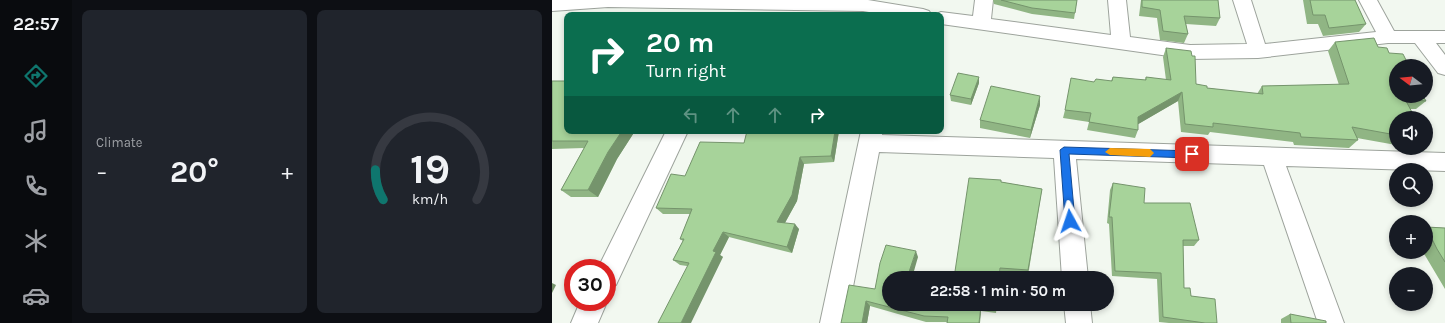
<!DOCTYPE html>
<html lang="en">
<head>
<meta charset="utf-8">
<style>
	:root { --surface:#171b24; --page:#20242c; --text:#f1f3f6; --muted:#9ea1a6; --line:#363941; --accent:#0f766e }
	body { margin:0; font-family:Karla,sans-serif; background:var(--page); color:var(--text); height:100vh; display:flex; flex-direction:column; font-size:15px; white-space:nowrap }
	* { box-sizing:border-box; margin:0 }
	p { font-size:13px; color:var(--muted) }
	.icon { flex:none; width:22px; height:22px; fill:none; stroke:currentColor; stroke-width:2; stroke-linecap:round; stroke-linejoin:round }
	.map { position:relative; flex:1; overflow:hidden }
	.sheet { display:flex; flex-direction:column; gap:10px; padding:10px; background:#0d0f14; width:480px }
	.sheet>* { flex:none }
	.banner { position:absolute; left:12px; top:12px; width:380px; height:122px; border-radius:8px; box-shadow:0 2px 6px #0003; background:#0b6e4f; color:#fff; overflow:hidden }
	.needle { width:26px; rotate:286deg }
	.buttons { position:absolute; left:837px; top:59px; display:grid; gap:8px }
	.buttons a { display:grid; place-items:center; width:44px; height:44px; border-radius:50%; background:var(--surface); box-shadow:0 2px 6px #0003; font-size:20px }
	.speed { position:absolute; left:12px; top:259px; display:flex; gap:8px; font-size:20px; font-weight:700; text-align:center }
	.speed>* { display:grid; place-content:center; width:52px; height:52px; border-radius:50%; background:var(--surface); box-shadow:0 2px 6px #0003; line-height:1 }
	.speed .limit { border:6px solid #d22; background:#fff; color:#111 }
	.pin { position:absolute; display:grid; place-items:center; width:34px; height:34px; color:#fff; margin:-17px; border-radius:8px; box-shadow:0 2px 6px #0006 }
	.me { position:absolute; width:44px; margin:-22px; rotate:355deg; stroke-linejoin:round; filter:drop-shadow(0 0 3px #0008) }
	.turn { display:flex; align-items:center; gap:14px; height:84px; padding:0 16px; font-size:18px }
	.turn .icon { width:52px; height:52px; stroke-width:2.5 }
	.turn b { display:block; font-size:28px; line-height:34px }
	.lanes { display:flex; align-items:center; height:38px; padding:0 16px; background:#0003; justify-content:center; gap:20px; direction:ltr }
	.lanes .off { opacity:.35 }
	.big { font-size:30px; font-weight:700; line-height:1.1 }
	.sheet .widget { flex:1; display:flex; flex-direction:column; justify-content:center; gap:6px; min-width:0; padding:0 14px; border-radius:8px; background:var(--page) }
	.sheet .dial { align-items:center; gap:0 }
	.dial svg { height:104px; overflow:visible; fill:none; stroke:var(--line); stroke-width:7; stroke-linecap:round; text-anchor:middle }
	.dial text { fill:var(--text); stroke:none }
	.heat { display:flex; justify-content:space-between; align-items:center; font-size:22px; direction:ltr }
	.sheet .tiles { flex:1; display:grid; gap:10px; grid-template-columns:repeat(2,1fr) }
	.trip { position:absolute; left:330px; top:271px; width:232px; height:40px; border-radius:20px; background:var(--surface); box-shadow:0 2px 6px #0003; font-weight:700; line-height:40px; text-align:center }
	main { display:flex; flex:1; min-height:0 }
	.tabs { display:flex; flex-direction:column; width:72px; justify-content:space-around; align-items:center; background:#090b0e; color:var(--muted) }
	.tabs .icon { width:28px; height:28px }
	.tabs .current { color:var(--accent) }
	.tabs b { font-size:18px; color:var(--text) }
	.map>svg:first-child { display:block }
	.lines { fill:none; stroke-linecap:round; stroke-linejoin:round }
	.street-casing { stroke:#9da39c; stroke-width:2 }
	.street { fill:#fff; fill-rule:evenodd }
	.wall { fill:#90b584 }
	.shaded-wall { fill:#75946c }
	.building { fill:#a7d39a; stroke:#75946c }
	.route { fill:#1a73e8; stroke:#114b97 }
	.slow { fill:#f59e0b }
</style>
</head>
<body>
<main>
<nav class="tabs">
<b>22:57</b>
<svg class="icon current" aria-label="directions" viewBox="0 0 24 24"><path d="M12 3l9 9-9 9-9-9zM9 14v-3h6M13 9l2 2-2 2"/></svg>
<svg class="icon" aria-label="music" viewBox="0 0 24 24"><path d="M9 18V5l10-2v13"/><circle cx="6" cy="18" r="3"/><circle cx="16" cy="16" r="3"/></svg>
<svg class="icon" aria-label="phone" viewBox="0 0 24 24"><path d="M5 4h4l2 5-3 2q2 4 5 5l2-3 5 2v4C11 20 4 13 5 4z"/></svg>
<svg class="icon" aria-label="climate" viewBox="0 0 24 24"><path d="M12 3v18M4 7l16 10M4 17L20 7"/></svg>
<svg class="icon" aria-label="car" viewBox="0 0 24 24"><path d="M5 17H2v-5l4-1 3-4h7l3 4 3 1v5h-3M9 17h6M6 11h13"/><circle cx="7" cy="17" r="2"/><circle cx="17" cy="17" r="2"/></svg>
</nav>
<section class="sheet">
<div class="tiles">
<div class="widget"><p>Climate</p>
<div class="heat"><a>−</a><b class="big">20°</b><a>+</a></div>
</div>
<div class="widget dial"><svg viewBox="0 0 100 80">
<path d="M14 69A42 42 0 1 1 86 69"/>
<path d="M14 69A42 42 0 0 1 8 46" stroke="#0f766e"/>
<text x="50" y="56" font-size="32" font-weight="700">19</text>
<text x="50" y="72" font-size="11">km/h</text>
</svg></div>
</div>
</section>
<div class="map">
<svg width="893" height="323" viewBox="0 0 893 323">
	<rect width="100%" height="100%" fill="#f2f8f0"/>
	<g class="lines">
		<defs>
			<path id="street" d="M 0,0 L 316,0 L 371,9 L 377,11 L 380,15 L 335,15 L 311,11 L 56,7 L 0,11 Z
				M 423,0 L 441,0 L 439,19 L 559,35 L 556,0 L 574,0 L 578,37 L 638,45 L 695,44 L 681,0 L 699,0 L 713,44 L 824,32 L 807,0 L 825,0 L 842,31 L 893,31 L 893,43 L 884,43 L 893,55 L 893,75 L 886,73 L 863,43 L 836,43 L 706,58 L 638,59 L 389,24 L 389,15 L 382,15 L 389,12 L 421,16 Z
				M 114,131 L 136,131 L 64,285 L 55,288 L 55,268 L 46,268 Z
				M 309,131 L 331,131 L 330,135 L 893,153 L 893,171 L 734,166 L 792,323 L 766,323 L 712,165 L 524,159 L 536,278 L 510,278 L 502,158 L 327,152 L 294,323 L 268,323 Z
				M 28,302 L 55,302 L 46,323 L 19,323 Z
				M 512,304 L 538,304 L 540,323 L 514,323 Z"/>
		</defs>
		<use href="#street" class="street-casing"/>
		<use href="#street" class="street"/>
	</g>
	<path class="wall" d="M 441,0 L 525,0 L 522,19 L 480,14 L 442,4 Z
		M 589,0 L 666,0 L 668,18 L 664,26 L 634,24 L 636,34 L 632,43 L 608,40 L 605,18 L 587,16 Z
		M 751,0 L 803,0 L 814,24 L 807,32 L 771,36 L 766,24 L 755,24 Z
		M 783,42 L 826,47 L 837,53 L 874,101 L 864,109 L 858,109 L 844,118 L 844,145 L 805,138 L 806,140 L 797,148 L 742,145 L 741,142 L 658,132 L 656,135 L 629,132 L 626,101 L 586,124 L 586,130 L 583,138 L 535,130 L 537,122 L 511,118 L 513,110 L 542,82 L 559,81 L 561,77 L 593,80 L 594,77 L 614,80 L 611,57 L 614,48 L 644,84 L 655,88 L 705,94 L 710,86 L 787,85 L 776,51 Z
		M 0,81 L 15,131 L 83,131 L 65,159 L 46,197 L 19,197 L 9,190 L 32,148 L 0,149 Z
		M 427,83 L 419,105 L 399,101 L 398,95 Z
		M 488,105 L 478,138 L 428,128 L 428,120 Z
		M 195,131 L 287,131 L 282,162 L 252,164 L 245,201 L 233,223 L 247,229 L 240,253 L 177,237 L 168,255 L 171,257 L 135,266 L 128,265 L 121,260 L 131,241 L 128,239 L 138,214 L 111,214 L 104,208 L 133,176 L 192,143 Z
		M 449,182 L 490,189 L 476,276 L 448,275 L 448,278 Z
		M 561,183 L 592,203 L 647,240 L 642,246 L 631,246 L 632,288 L 639,296 L 665,323 L 617,323 L 607,322 L 605,279 L 560,276 L 557,224 L 555,223 L 558,190 Z
		M 874,227 L 893,228 L 893,289 L 871,252 L 874,252 Z
		M 366,257 L 337,304 L 445,304 L 444,313 L 429,311 L 395,322 L 374,322 L 318,306 L 315,323 L 289,323 L 323,289 Z
		M 738,314 L 774,323 L 729,323 L 729,319 Z"/>
	<path class="shaded-wall" d="M 427,77 L 427,83 L 419,105 L 419,99 Z
		M 630,92 L 626,101 L 583,126 L 586,117 Z
		M 488,96 L 488,105 L 478,138 L 479,130 Z
		M 70,131 L 83,131 L 65,159 L 46,197 L 36,190 L 56,152 Z
		M 283,131 L 287,131 L 282,162 L 279,156 Z
		M 248,157 L 252,164 L 245,201 L 230,228 L 225,222 Z
		M 243,224 L 247,229 L 240,253 L 235,247 Z
		M 171,232 L 177,237 L 168,255 L 171,257 L 139,323 L 129,323 L 161,251 Z
		M 364,251 L 366,257 L 360,278 L 355,278 Z
		M 0,283 L 4,285 L 0,293 Z
		M 314,301 L 318,306 L 315,323 L 310,323 Z
		M 429,306 L 429,311 L 428,323 L 427,323 Z"/>
	<path class="building" d="M 449,0 L 525,0 L 523,13 L 480,8 Z
		M 590,0 L 666,0 L 668,18 L 632,16 L 636,34 L 611,31 L 608,10 L 590,7 Z
		M 758,0 L 803,0 L 814,24 L 777,28 L 773,15 L 761,15 Z
		M 822,38 L 826,47 L 835,48 L 837,53 L 851,54 L 857,66 L 844,66 L 844,96 L 871,96 L 874,101 L 853,99 L 863,118 L 844,118 L 844,135 L 800,127 L 806,140 L 749,137 L 748,133 L 661,123 L 661,127 L 633,124 L 630,92 L 586,117 L 586,130 L 537,122 L 539,113 L 513,110 L 519,78 L 542,82 L 544,79 L 560,81 L 561,77 L 594,80 L 594,77 L 619,80 L 614,48 L 639,51 L 640,56 L 643,56 L 644,84 L 655,86 L 655,88 L 711,94 L 710,86 L 797,84 L 783,42 Z
		M 406,73 L 427,77 L 419,99 L 398,95 Z
		M 0,81 L 15,81 L 15,131 L 70,131 L 56,152 L 36,190 L 9,190 L 36,141 L 0,141 Z
		M 439,86 L 488,96 L 479,130 L 428,120 Z
		M 195,131 L 283,131 L 279,156 L 248,157 L 240,195 L 225,222 L 243,224 L 235,247 L 171,232 L 161,251 L 164,252 L 129,323 L 106,323 L 137,263 L 121,260 L 132,239 L 128,239 L 140,209 L 104,208 L 119,174 L 133,176 L 148,142 L 192,143 Z
		M 417,178 L 449,180 L 449,182 L 490,189 L 476,270 L 448,268 L 447,278 L 402,278 Z
		M 561,183 L 593,188 L 592,203 L 638,203 L 647,240 L 631,240 L 632,288 L 638,288 L 639,296 L 663,299 L 665,323 L 653,323 L 611,317 L 609,273 L 563,271 L 560,217 L 557,217 Z
		M 874,227 L 893,228 L 893,262 L 885,249 Z
		M 334,245 L 364,251 L 355,278 L 337,278 L 337,304 L 445,304 L 444,307 L 429,306 L 427,323 L 395,323 L 396,317 L 372,316 L 314,301 L 310,323 L 289,323 L 297,285 L 323,289 L 328,263 Z
		M 738,314 L 774,321 L 774,323 L 739,323 Z"/>
	<path class="route" d="M 512,147 L 640,151 L 645,154 L 640,158 L 517,154 L 523,221 L 522,224 L 518,226 L 515,224 L 513,221 L 508,150 Z"/>
	<path class="slow" d="M 558,148 L 598,149 L 602,153 L 598,157 L 558,155 L 553,152 Z"/>
</svg>
<div class="buttons">
<a><svg class="needle" viewBox="-14 -14 28 28"><path d="M0-13l5 13h-10z" fill="#e53935"/><path d="M0 13l5-13h-10z" fill="#9ea1a6"/></svg></a>
<a><svg class="icon" aria-label="sound" viewBox="0 0 24 24"><path d="M4 9h4l5-4v14l-5-4H4zM17 9q2 3 0 6"/></svg></a>
<a><svg class="icon" aria-label="search" viewBox="0 0 24 24"><circle cx="10" cy="10" r="6"/><path d="M15 15l6 6"/></svg></a>
<a>+</a>
<a>−</a>
</div>
<div class="speed"><div class="limit">30</div></div>
<div class="pin" style="left:640px;top:154px;background:#d93025"><svg class="icon" aria-label="arrive" viewBox="0 0 24 24"><path d="M6 21V4h12l-3 4 3 4H6"/></svg></div>
<svg class="me" style="left:518px;top:221px" viewBox="-20 -20 40 40"><path d="M0-17L14 15 0 8-14 15z" fill="#1a73e8" stroke="#fff" stroke-width="4"/></svg>
<div class="trip">22:58 · 1 min · 50 m</div>
<div class="banner">
<div class="turn"><svg class="icon" aria-label="right" viewBox="0 0 24 24"><path d="M7 20v-9h11M14 6l5 5-5 5"/></svg><div><b>20 m</b>Turn right</div></div>
<div class="lanes"><svg class="icon off" aria-label="left" viewBox="0 0 24 24"><path d="M17 20v-9H6M10 6l-5 5 5 5"/></svg><svg class="icon off" aria-label="ahead" viewBox="0 0 24 24"><path d="M12 20V5M6 11l6-6 6 6"/></svg><svg class="icon off" aria-label="ahead" viewBox="0 0 24 24"><path d="M12 20V5M6 11l6-6 6 6"/></svg><svg class="icon" aria-label="right" viewBox="0 0 24 24"><path d="M7 20v-9h11M14 6l5 5-5 5"/></svg></div>
</div>
</div>
</main>
</body>
</html>
